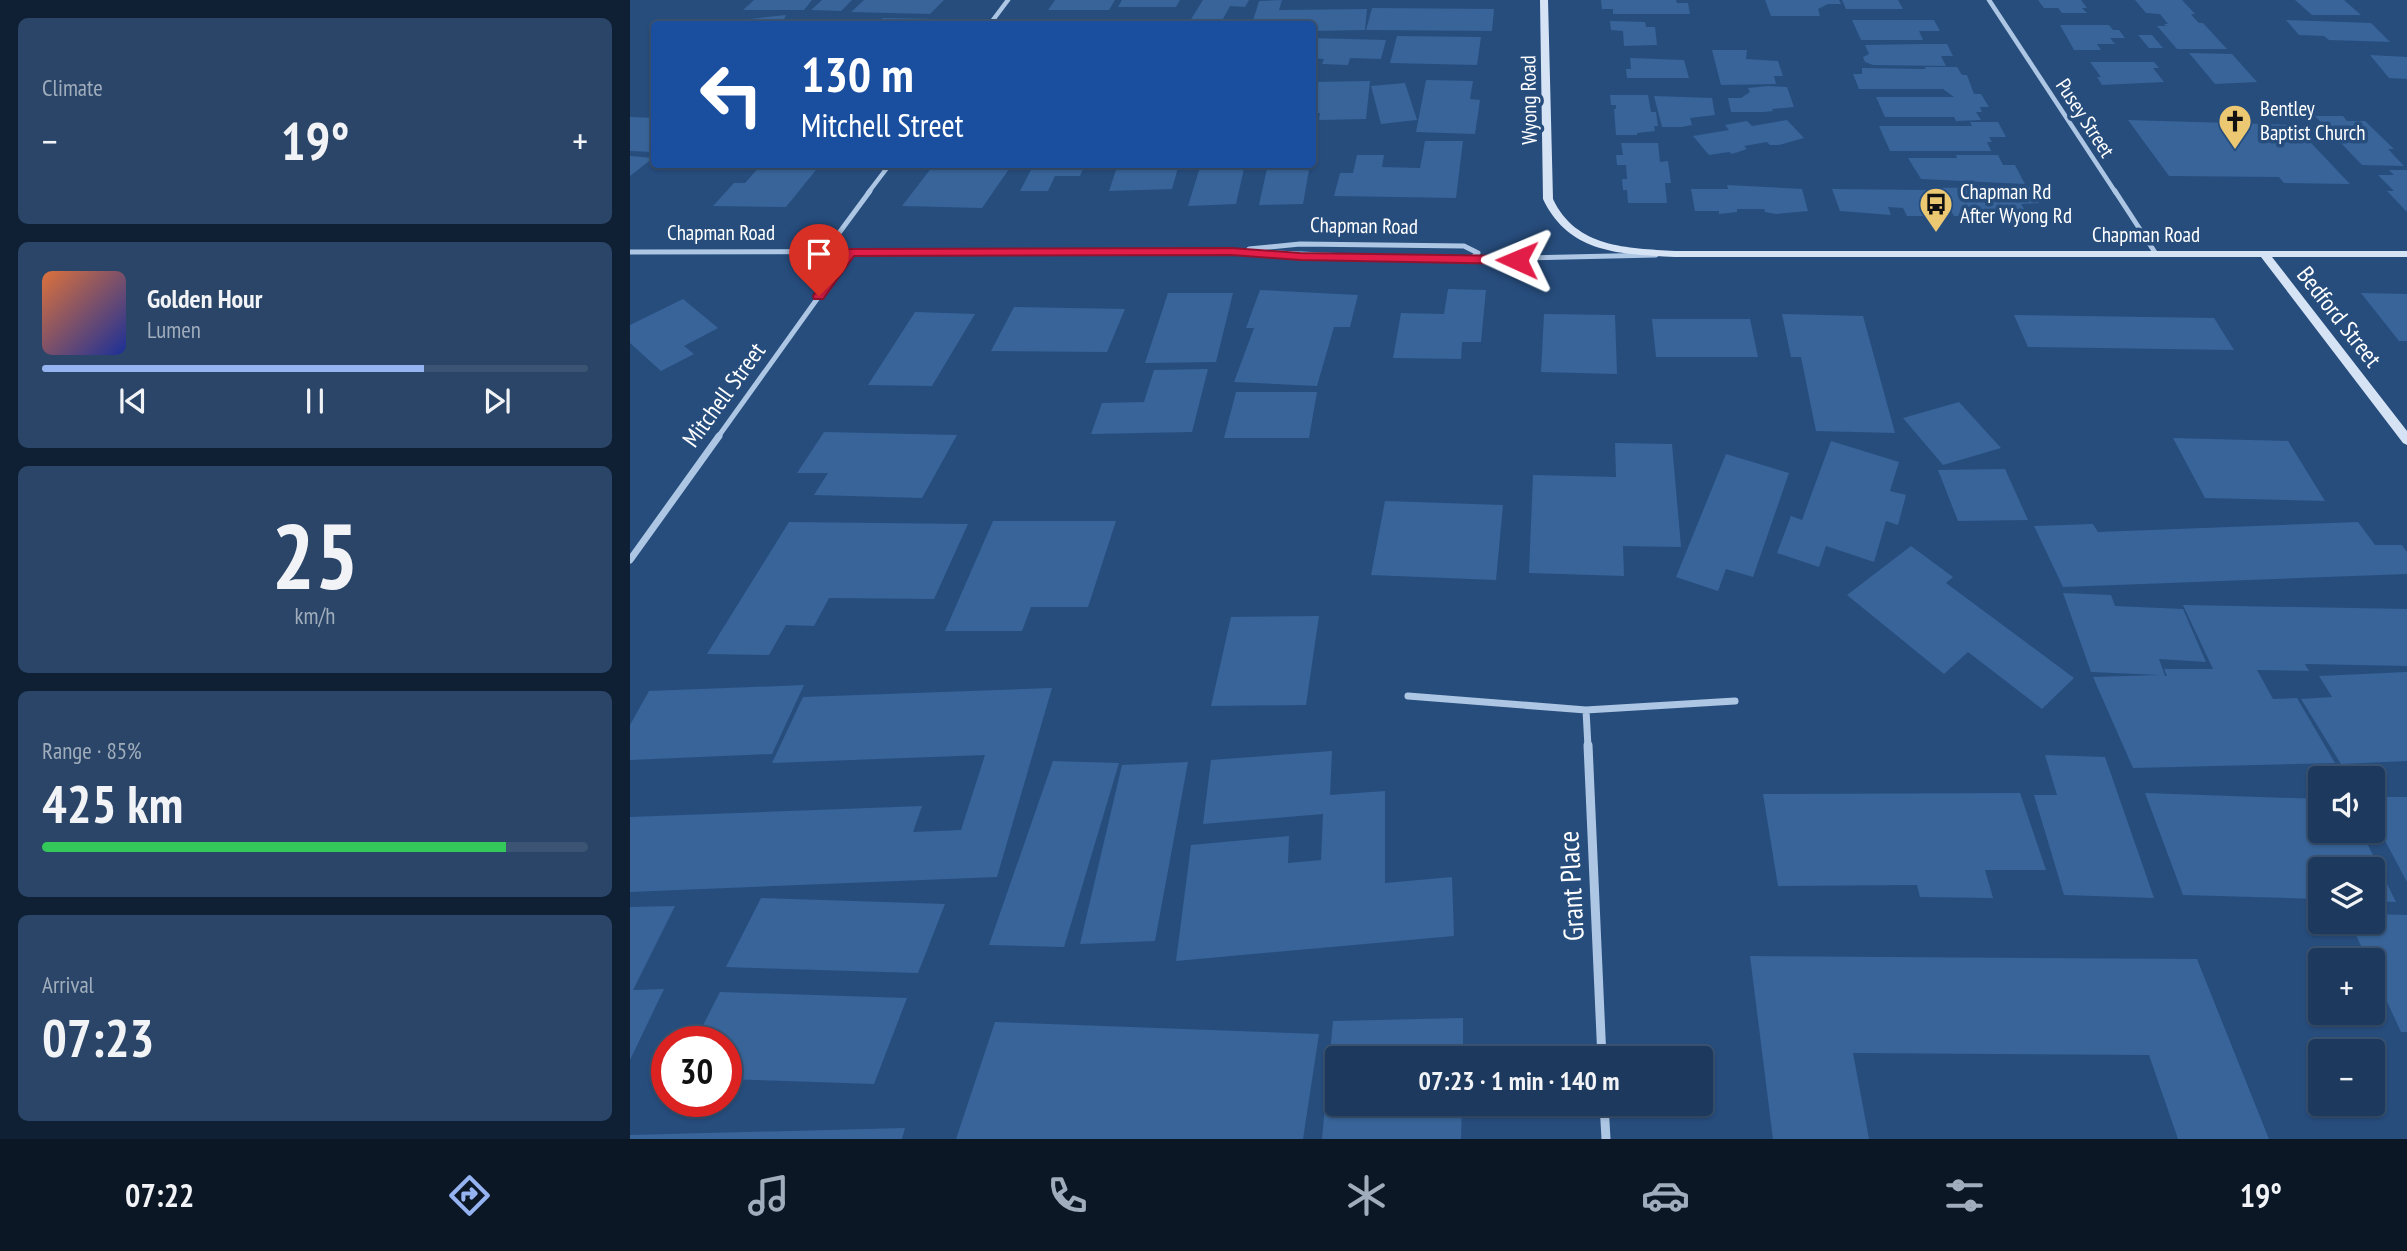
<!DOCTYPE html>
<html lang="en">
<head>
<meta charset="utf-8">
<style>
	:root { --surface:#1d3a5e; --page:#2a4567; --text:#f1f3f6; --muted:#a0adbc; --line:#3b5473; --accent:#95b2f1 }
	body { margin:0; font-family:"PT Sans Narrow",sans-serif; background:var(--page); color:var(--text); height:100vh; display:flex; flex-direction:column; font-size:26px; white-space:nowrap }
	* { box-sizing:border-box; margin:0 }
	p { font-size:23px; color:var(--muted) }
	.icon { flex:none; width:38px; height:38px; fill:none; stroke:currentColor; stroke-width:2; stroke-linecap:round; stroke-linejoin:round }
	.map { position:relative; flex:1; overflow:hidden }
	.panel { display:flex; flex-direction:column; gap:18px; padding:18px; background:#102034; width:630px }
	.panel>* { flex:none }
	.banner { position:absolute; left:21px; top:21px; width:665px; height:147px; border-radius:7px; box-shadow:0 2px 5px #0004,0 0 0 2px var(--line); background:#1a4fa0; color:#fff; overflow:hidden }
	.buttons { position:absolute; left:1678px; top:766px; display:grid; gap:14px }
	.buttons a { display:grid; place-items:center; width:77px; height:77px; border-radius:7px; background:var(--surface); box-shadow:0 2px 5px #0004,0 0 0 2px var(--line); font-size:35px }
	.speed { position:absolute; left:21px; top:1026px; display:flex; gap:14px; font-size:35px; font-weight:700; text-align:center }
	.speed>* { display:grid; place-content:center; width:91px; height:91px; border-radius:50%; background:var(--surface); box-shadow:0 2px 5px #0004,0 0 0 2px var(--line); line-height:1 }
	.speed .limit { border:10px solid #d22; background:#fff; color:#111 }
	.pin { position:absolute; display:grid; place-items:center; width:60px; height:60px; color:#fff; margin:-72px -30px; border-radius:50% 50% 50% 0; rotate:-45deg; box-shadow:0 0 7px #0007 }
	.pin .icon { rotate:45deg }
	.me { position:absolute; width:77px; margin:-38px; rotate:271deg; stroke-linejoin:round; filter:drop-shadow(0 0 5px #0008) }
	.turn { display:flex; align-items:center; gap:24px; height:147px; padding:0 35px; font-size:32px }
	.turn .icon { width:91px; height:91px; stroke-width:2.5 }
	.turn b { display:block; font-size:49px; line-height:60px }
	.big { font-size:52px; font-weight:800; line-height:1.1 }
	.panel .widget { flex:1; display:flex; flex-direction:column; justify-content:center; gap:10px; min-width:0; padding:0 24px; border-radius:10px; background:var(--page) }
	.panel .dial { align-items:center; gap:0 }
	.dial b { font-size:91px; line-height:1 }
	.song { display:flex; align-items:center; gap:21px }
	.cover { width:84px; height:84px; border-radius:10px; background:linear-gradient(135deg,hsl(20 70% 55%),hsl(230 70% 35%)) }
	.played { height:7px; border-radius:4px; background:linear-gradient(90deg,var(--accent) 70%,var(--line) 70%) }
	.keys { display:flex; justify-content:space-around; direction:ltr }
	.heat { display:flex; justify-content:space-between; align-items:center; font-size:38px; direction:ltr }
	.charge { height:10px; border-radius:5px; background:linear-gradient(90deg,#34c759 85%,var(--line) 0) }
	.trip { position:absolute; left:695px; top:1046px; width:388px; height:70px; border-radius:7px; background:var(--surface); box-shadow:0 2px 5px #0004,0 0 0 2px var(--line); font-weight:800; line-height:70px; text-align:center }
	.tabs { display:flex; height:112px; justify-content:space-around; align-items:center; background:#0c1726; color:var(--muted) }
	.tabs .icon { width:49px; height:49px }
	.tabs .current { color:var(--accent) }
	.tabs b { font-size:32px; color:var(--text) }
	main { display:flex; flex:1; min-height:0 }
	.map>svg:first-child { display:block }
	.building { fill:#386499 }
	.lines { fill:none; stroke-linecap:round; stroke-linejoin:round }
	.street-far3 { stroke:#adc6e4; stroke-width:4.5 }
	.street-far2 { stroke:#adc6e4; stroke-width:5 }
	.street-far1 { stroke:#adc6e4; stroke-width:7 }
	.street { stroke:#adc6e4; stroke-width:9 }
	.secondary { fill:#d6e3f5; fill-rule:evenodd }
	.route { fill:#e11d48; stroke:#92132f; stroke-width:2 }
	.labels { text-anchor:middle; stroke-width:7; stroke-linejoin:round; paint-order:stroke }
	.far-street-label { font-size:21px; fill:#fff; stroke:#274d7d }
	.far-poi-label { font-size:21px; fill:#fff; stroke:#274d7d; text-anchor:start }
	.street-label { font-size:24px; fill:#fff; stroke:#274d7d }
	.near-street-label { font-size:28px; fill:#fff; stroke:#274d7d }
</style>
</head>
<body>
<main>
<section class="panel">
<div class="widget"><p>Climate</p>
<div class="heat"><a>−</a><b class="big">19°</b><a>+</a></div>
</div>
<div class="widget">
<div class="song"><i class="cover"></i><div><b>Golden Hour</b><p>Lumen</p></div></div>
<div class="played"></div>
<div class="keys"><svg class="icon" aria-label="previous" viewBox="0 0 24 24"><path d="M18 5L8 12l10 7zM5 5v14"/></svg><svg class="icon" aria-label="pause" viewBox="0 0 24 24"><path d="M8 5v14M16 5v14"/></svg><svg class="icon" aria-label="next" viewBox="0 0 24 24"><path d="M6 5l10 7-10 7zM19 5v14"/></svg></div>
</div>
<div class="widget dial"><b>25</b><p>km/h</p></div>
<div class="widget"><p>Range · 85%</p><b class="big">425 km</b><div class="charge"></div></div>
<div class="widget"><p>Arrival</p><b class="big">07:23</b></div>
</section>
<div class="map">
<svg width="1777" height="1139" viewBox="0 0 1777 1139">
	<rect width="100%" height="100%" fill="#274d7d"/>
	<path class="building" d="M 124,0 L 182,0 L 174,10 L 113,10 Z
		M 192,0 L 222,0 L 211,11 L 181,10 Z
		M 234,0 L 314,0 L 300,14 L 221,12 Z
		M 425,0 L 485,0 L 479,10 L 418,10 Z
		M 492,0 L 550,0 L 546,7 L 488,7 Z
		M 573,0 L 619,0 L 615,7 L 600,6 L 593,19 L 612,19 L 610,24 L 558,24 Z
		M 652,0 L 649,10 L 737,9 L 735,30 L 682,31 L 682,24 L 622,24 L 629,1 Z
		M 971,0 L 1046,0 L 1047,3 L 1058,3 L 1060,14 L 983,14 L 983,9 L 972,9 Z
		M 1135,0 L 1209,0 L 1211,4 L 1198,4 L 1188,9 L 1190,16 L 1141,16 Z
		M 1212,0 L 1268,0 L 1273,9 L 1216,9 Z
		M 1408,0 L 1451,0 L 1457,8 L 1452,8 L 1457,13 L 1432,13 L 1428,8 L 1414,8 Z
		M 1505,0 L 1552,0 L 1565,14 L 1561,14 L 1564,18 L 1569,23 L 1573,23 L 1597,49 L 1547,49 L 1527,26 L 1536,26 L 1534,24 L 1538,24 L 1530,14 L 1516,13 Z
		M 1665,0 L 1714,0 L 1731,15 L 1682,15 Z
		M 742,8 L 864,9 L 862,31 L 736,30 Z
		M 156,15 L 152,24 L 99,24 L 101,21 Z
		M 253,18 L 307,19 L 302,24 L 246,24 Z
		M 179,19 L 241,20 L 237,24 L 173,24 Z
		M 1222,20 L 1304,20 L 1310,31 L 1289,31 L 1293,40 L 1231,40 Z
		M 1656,20 L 1741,23 L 1760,42 L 1699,40 L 1694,36 L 1669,35 Z
		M 411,21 L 474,21 L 472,24 L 409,24 Z
		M 539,21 L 538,24 L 478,24 L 478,22 Z
		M 980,21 L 1015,22 L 1016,27 L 1025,27 L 1027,45 L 994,46 L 993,31 L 981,30 Z
		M 1430,25 L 1479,25 L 1483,30 L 1489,30 L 1495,38 L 1480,38 L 1485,44 L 1467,44 L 1471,50 L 1444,50 Z
		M 1508,35 L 1522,35 L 1533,48 L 1519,48 Z
		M 767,36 L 851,37 L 847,65 L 760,63 Z
		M 682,38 L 756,40 L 751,59 L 720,58 L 718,65 L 692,64 L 694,59 L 682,58 Z
		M 1293,44 L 1317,44 L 1323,56 L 1311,56 L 1316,66 L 1243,65 L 1235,62 L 1233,57 L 1239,54 L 1235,45 Z
		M 1082,50 L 1117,50 L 1116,59 L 1148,61 L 1153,76 L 1144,76 L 1146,84 L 1091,85 Z
		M 1559,53 L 1602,54 L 1627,82 L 1585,84 Z
		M 1740,55 L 1777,57 L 1777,79 L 1759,78 Z
		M 1000,58 L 1054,60 L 1059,78 L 997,78 L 996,69 L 1001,69 Z
		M 1460,62 L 1524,62 L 1529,68 L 1523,68 L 1534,82 L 1472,85 L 1467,77 L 1471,77 Z
		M 1294,67 L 1327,67 L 1332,75 L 1337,75 L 1344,94 L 1351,94 L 1359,107 L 1350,107 L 1352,112 L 1346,112 L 1351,120 L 1326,121 L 1324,117 L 1255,117 L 1246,97 L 1324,97 L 1313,89 L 1229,89 L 1223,74 L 1232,74 L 1232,68 L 1296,69 Z
		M 796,80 L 843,81 L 840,99 L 850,100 L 845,134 L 786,132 Z
		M 740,81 L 736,119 L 689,120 L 690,113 L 682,113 L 682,82 Z
		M 775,83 L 787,120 L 751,124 L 741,86 Z
		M 1138,86 L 1157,87 L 1164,107 L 1142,109 L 1143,111 L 1133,112 L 1101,112 L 1098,98 L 1111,98 L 1120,92 L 1118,88 Z
		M 980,95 L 1018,95 L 1021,112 L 1026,112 L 1028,126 L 1024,126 L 1025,131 L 1007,133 L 1007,135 L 986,135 L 984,109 L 986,109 L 986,105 L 981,105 Z
		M 1024,96 L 1082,98 L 1085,115 L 1060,118 L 1062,125 L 1052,127 L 1032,127 Z
		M 1685,116 L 1713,116 L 1717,121 L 1735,121 L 1764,149 L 1758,149 L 1774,166 L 1732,165 Z
		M 0,117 L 24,118 L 24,152 L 0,151 Z
		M 1157,120 L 1174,138 L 1149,145 L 1140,145 L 1137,142 L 1114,146 L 1117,149 L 1102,154 L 1099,152 L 1079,155 L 1063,136 L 1099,130 L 1095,125 L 1117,121 L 1122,126 Z
		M 1498,120 L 1664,125 L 1720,184 L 1654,183 L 1649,177 L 1539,176 Z
		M 1340,122 L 1368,122 L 1376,137 L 1359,137 L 1362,142 L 1357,142 L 1361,151 L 1260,151 L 1249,126 L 1342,126 Z
		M 795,141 L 833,141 L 826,198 L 704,196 L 710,173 L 723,173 L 727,155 L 754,155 L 752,167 L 790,168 Z
		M 991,143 L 1028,143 L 1030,162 L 1038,161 L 1041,183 L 1035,183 L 1037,203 L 998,203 L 997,190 L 993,190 L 992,179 L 997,179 L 996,165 L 987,165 L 986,155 L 993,155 Z
		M 1326,155 L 1368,155 L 1373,165 L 1385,165 L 1395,184 L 1291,179 L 1278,158 L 1327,158 Z
		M 0,156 L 23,158 L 0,176 Z
		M 132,164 L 190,165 L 156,207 L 83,206 L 104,183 L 115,183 Z
		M 404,164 L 455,164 L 450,176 L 425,176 L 418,191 L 390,191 Z
		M 488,164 L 549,164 L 542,189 L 479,191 Z
		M 571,164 L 615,164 L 606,204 L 558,206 Z
		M 638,164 L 680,164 L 673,204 L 629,205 Z
		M 302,167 L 379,169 L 352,208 L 272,206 Z
		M 1759,170 L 1777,170 L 1777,212 L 1757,191 L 1764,191 L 1748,175 L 1764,175 Z
		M 1097,185 L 1172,189 L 1178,211 L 1146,214 L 1135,212 L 1134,209 L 1107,209 L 1107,212 L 1089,214 L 1089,211 L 1065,211 L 1061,189 L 1098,189 Z
		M 1400,187 L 1409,203 L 1391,204 L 1398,215 L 1324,216 L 1320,209 L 1311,209 L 1301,188 Z
		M 1202,189 L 1297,190 L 1308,216 L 1277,216 L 1273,208 L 1258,207 L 1261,215 L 1210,211 Z
		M 818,289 L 856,290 L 851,342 L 832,342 L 831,359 L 763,358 L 771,313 L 814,314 Z
		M 630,290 L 728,295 L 720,327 L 704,327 L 687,386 L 604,382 L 624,328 L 616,328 Z
		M 538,293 L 603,293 L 586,362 L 515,363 Z
		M 1731,293 L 1777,294 L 1777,341 L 1769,341 Z
		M 53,299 L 88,328 L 54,346 L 64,354 L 31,371 L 0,343 L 0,325 Z
		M 384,307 L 495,309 L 477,352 L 361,351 Z
		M 285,312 L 345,314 L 302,386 L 238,385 Z
		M 914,314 L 985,315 L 987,374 L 911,372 Z
		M 1152,314 L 1233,316 L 1265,433 L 1186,431 L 1171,357 L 1161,357 Z
		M 1384,315 L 1584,318 L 1604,350 L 1398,347 Z
		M 1022,319 L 1120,319 L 1128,357 L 1026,357 Z
		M 578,369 L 562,432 L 461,434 L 472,403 L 514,402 L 524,370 Z
		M 606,392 L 687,392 L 679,438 L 594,438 Z
		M 1329,402 L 1371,448 L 1313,465 L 1273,418 Z
		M 194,432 L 327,435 L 292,498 L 184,495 L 198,473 L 167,473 Z
		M 1543,438 L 1658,441 L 1695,501 L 1575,498 Z
		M 1201,441 L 1269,462 L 1260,491 L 1276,495 L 1268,525 L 1256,521 L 1244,562 L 1196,546 L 1189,567 L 1147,553 L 1161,516 L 1172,520 Z
		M 985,443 L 1042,444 L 1051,547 L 993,546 L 994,576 L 899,573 L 903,475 L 986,477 Z
		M 1096,454 L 1159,473 L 1123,577 L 1096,569 L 1088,591 L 1046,577 Z
		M 1375,469 L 1398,520 L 1328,521 L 1308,470 Z
		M 755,501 L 873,505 L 866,580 L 741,575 Z
		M 363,521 L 486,521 L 458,607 L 401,607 L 392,631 L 315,631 Z
		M 159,522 L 338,524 L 304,599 L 199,598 L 184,626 L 156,625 L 139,655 L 77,654 Z
		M 1728,522 L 1745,545 L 1772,545 L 1777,552 L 1777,574 L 1433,587 L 1404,526 L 1463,524 L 1468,532 Z
		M 1281,546 L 1323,577 L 1316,583 L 1444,678 L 1412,709 L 1338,652 L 1314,674 L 1217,595 Z
		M 1433,593 L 1481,595 L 1485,606 L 1553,609 L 1576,662 L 1529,659 L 1535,676 L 1537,676 L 1534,669 L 1583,669 L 1553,605 L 1777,609 L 1777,666 L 1675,664 L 1679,671 L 1627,670 L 1643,699 L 1667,698 L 1705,763 L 1503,768 L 1463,677 L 1530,675 L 1461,672 Z
		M 689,616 L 676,705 L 581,706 L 601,617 Z
		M 1777,672 L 1777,761 L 1711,764 L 1671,699 L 1702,697 L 1689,676 Z
		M 174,685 L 142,754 L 0,760 L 0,725 L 19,691 Z
		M 422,688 L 367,877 L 0,892 L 0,817 L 292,806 L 283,832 L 331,830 L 355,755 L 142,763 L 173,697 Z
		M 702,751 L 700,795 L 755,791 L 755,883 L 822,877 L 824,936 L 546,961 L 561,845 L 659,836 L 658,863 L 691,860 L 693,814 L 573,824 L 581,760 Z
		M 1415,755 L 1475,757 L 1524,898 L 1434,895 L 1404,795 L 1427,795 Z
		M 423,761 L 489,763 L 434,947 L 359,945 Z
		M 558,762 L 525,941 L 450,944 L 492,765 Z
		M 1390,793 L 1416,870 L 1355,870 L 1363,898 L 1290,897 L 1287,885 L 1148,886 L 1133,794 Z
		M 1515,793 L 1690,799 L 1690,831 L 1731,831 L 1766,902 L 1743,901 L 1743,870 L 1690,870 L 1690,899 L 1553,895 Z
		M 1743,797 L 1777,797 L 1777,882 L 1743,818 Z
		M 131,898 L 315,904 L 288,973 L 96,967 Z
		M 45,906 L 3,990 L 34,989 L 0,1060 L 0,907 Z
		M 1743,914 L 1777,915 L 1777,1032 L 1771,1032 L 1743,971 L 1743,961 L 1738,961 L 1720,922 L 1743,922 Z
		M 1120,956 L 1567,959 L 1639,1139 L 1548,1139 L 1519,1055 L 1223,1053 L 1239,1139 L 1143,1139 Z
		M 90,992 L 277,998 L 244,1084 L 96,1079 L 96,1041 L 65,1041 Z
		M 833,1018 L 833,1059 L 707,1059 L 707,1104 L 832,1104 L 831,1139 L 692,1139 L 703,1021 Z
		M 365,1022 L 689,1034 L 673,1139 L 326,1139 Z
		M 275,1128 L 272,1139 L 0,1139 L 0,1135 Z"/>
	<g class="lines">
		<path class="street-far3" d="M 1359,0 L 1486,193
			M 360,24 L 378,0
			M 238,193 L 260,164"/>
		<path class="street-far2" d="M 1485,191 L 1526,254
			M 619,249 L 670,244 L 834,246 L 848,253 L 842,258
			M 0,252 L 601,251 L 814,260 L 1026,255
			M 195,252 L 240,191
			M 88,437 L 220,253"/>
		<path class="street-far1" d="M 0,560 L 89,436
			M 778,696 L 956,710 L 1105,701
			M 956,710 L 958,747"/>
		<path class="street" d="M 958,745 L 972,1059
			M 974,1104 L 976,1139"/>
		<path class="secondary" d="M 910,0 L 918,0 L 923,199 C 946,248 997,248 1045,251 L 1777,251 L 1777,257 L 1642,257 L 1777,431 L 1777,445 L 1773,443 L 1631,257 L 1045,257 C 991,254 939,254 913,199 Z"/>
	</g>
	<path class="route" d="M 601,248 L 670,253 L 887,256 L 893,260 L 887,264 L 670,260 L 601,255 L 224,256 L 193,299 L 184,299 L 183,296 L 216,250 L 220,249 Z"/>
	<defs>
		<symbol id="church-pin" viewBox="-11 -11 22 30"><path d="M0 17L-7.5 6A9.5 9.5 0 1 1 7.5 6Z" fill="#ecc873" stroke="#274d7d"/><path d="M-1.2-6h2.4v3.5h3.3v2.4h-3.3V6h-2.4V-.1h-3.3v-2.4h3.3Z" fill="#111"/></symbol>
		<symbol id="bus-pin" viewBox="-11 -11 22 30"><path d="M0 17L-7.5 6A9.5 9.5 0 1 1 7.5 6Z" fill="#ecc873" stroke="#274d7d"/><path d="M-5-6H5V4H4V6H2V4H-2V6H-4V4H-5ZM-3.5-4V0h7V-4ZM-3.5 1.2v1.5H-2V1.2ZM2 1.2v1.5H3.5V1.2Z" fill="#111"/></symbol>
	</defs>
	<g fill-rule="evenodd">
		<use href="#church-pin" x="1586" y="102" width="38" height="52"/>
		<use href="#bus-pin" x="1287" y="185" width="38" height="52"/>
	</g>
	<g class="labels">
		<g class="far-street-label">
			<text transform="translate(899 100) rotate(-91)" y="7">Wyong Road</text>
			<text transform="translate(1455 118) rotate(57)" y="7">Pusey Street</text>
			<text transform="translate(734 226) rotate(1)" y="7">Chapman Road</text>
			<text x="91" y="240">Chapman Road</text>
			<text x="1516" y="242">Chapman Road</text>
		</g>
		<g class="far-poi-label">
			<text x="1630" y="116">Bentley<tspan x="1630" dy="24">Baptist Church</tspan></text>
			<text x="1330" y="199">Chapman Rd<tspan x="1330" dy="24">After Wyong Rd</tspan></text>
		</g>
		<g class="street-label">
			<text transform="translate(1709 317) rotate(52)" y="8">Bedford Street</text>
			<text transform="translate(94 395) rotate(-54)" y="8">Mitchell Street</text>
		</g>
		<g class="near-street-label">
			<text transform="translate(941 886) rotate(-93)" y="10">Grant Place</text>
		</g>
	</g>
</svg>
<div class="buttons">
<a><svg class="icon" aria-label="sound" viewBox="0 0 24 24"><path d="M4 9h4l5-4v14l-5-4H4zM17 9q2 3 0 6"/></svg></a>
<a><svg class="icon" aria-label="layers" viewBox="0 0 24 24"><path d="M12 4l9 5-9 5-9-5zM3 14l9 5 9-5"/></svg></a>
<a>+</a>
<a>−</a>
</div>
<div class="speed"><div class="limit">30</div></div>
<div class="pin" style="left:189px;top:296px;background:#d93025"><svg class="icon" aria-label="arrive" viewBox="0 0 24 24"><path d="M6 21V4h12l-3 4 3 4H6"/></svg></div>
<svg class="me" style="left:887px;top:260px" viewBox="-20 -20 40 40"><path d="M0-17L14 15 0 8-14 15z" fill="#e11d48" stroke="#fff" stroke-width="4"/></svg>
<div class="trip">07:23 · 1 min · 140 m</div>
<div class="banner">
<div class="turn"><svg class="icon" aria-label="left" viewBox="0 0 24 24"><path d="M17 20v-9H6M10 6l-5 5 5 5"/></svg><div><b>130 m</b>Mitchell Street</div></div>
</div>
</div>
</main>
<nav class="tabs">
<b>07:22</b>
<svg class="icon current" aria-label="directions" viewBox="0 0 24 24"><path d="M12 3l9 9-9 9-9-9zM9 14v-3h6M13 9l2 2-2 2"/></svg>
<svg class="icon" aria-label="music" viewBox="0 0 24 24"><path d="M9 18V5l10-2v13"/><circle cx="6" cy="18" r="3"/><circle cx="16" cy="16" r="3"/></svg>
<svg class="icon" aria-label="phone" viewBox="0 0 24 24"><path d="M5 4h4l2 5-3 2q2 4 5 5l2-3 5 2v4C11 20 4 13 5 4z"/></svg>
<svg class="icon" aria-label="climate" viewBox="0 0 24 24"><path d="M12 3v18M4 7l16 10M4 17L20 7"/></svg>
<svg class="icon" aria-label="car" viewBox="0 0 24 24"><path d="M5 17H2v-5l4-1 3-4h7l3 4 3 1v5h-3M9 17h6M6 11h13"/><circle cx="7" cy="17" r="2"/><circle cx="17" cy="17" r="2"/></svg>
<svg class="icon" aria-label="filters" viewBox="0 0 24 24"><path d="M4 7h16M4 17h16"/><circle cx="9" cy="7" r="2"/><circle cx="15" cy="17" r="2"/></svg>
<b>19°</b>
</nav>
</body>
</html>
